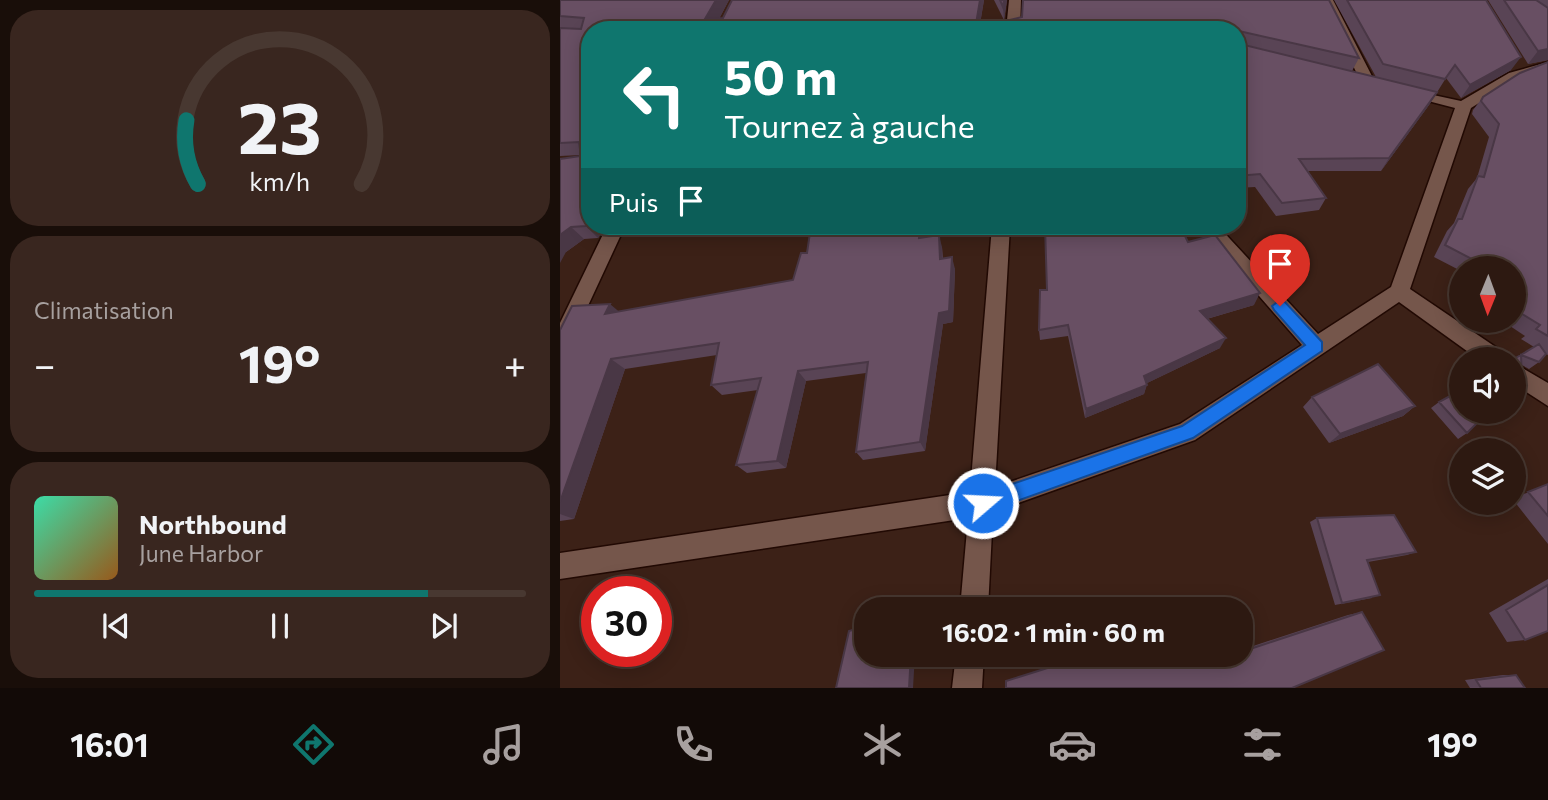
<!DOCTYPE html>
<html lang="fr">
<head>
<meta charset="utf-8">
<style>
	:root { --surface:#2d1911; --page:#39261f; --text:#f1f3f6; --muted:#a7a09f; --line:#483831; --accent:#0f766e }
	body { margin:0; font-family:Commissioner,sans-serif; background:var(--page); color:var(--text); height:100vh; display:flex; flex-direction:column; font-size:26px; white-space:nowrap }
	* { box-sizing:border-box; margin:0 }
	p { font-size:23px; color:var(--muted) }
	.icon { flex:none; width:38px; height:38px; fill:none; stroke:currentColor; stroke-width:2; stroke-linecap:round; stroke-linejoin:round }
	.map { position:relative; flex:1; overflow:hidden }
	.details { display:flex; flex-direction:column; gap:10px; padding:10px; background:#190e09; width:560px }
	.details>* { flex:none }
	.banner { position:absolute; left:21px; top:21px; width:665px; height:214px; border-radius:28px; box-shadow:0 4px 18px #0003,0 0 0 2px var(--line); background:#0f766e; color:#fff; overflow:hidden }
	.needle { width:46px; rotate:181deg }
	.controls { position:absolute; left:889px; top:256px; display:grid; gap:14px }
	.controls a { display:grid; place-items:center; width:77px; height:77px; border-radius:50%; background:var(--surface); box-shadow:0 4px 18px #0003,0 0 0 2px var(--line); font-size:35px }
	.speed { position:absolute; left:21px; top:576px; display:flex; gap:14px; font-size:35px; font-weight:700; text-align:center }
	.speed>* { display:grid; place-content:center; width:91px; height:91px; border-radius:50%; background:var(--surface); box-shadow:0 4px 18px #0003,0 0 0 2px var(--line); line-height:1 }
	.speed .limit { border:10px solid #d22; background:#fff; color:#111 }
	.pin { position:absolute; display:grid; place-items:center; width:60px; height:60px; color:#fff; margin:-72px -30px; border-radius:50% 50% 50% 0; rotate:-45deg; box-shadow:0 0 7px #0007 }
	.pin .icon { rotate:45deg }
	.me { position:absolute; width:77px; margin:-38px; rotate:71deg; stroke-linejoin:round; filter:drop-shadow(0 0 5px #0008) }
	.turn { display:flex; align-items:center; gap:24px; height:147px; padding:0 28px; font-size:32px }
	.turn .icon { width:91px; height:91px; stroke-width:2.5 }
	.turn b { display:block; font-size:49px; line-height:60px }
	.then { display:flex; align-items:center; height:66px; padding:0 28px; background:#0003; gap:14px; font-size:26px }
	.big { font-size:52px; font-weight:700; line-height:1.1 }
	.details .widget { flex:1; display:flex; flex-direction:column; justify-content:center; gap:10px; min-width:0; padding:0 24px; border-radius:28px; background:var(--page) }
	.details .dial { align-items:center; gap:0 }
	.dial svg { height:182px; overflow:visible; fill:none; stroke:var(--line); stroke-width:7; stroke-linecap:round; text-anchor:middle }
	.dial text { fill:var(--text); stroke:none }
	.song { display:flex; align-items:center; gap:21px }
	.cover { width:84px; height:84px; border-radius:10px; background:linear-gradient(135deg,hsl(160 70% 55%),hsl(30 70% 35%)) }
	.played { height:7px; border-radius:4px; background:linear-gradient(90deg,var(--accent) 80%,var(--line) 80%) }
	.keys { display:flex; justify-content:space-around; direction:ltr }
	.heat { display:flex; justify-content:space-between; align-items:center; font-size:38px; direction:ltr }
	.trip { position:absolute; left:294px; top:597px; width:399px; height:70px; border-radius:28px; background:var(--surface); box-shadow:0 4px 18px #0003,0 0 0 2px var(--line); font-weight:700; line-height:70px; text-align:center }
	.tab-bar { display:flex; height:112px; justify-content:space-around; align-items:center; background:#120a07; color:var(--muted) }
	.tab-bar .icon { width:49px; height:49px }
	.tab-bar .on { color:var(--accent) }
	.tab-bar b { font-size:32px; color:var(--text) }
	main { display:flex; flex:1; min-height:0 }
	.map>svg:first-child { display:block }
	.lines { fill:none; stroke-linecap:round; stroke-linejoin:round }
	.minor-casing { stroke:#210903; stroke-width:3 }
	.minor { fill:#75564b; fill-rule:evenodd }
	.wall { fill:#594455 }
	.shaded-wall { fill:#493745 }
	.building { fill:#684f63; stroke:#493745; stroke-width:2 }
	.route { fill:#1a73e8; stroke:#114b97; stroke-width:2 }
</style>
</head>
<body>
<main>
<section class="details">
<div class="widget dial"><svg viewBox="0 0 100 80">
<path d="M14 69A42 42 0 1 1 86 69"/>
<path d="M14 69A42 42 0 0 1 9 41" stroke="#0f766e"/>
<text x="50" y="56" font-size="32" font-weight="700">23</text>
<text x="50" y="72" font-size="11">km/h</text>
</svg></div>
<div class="widget"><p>Climatisation</p>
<div class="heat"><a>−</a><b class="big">19°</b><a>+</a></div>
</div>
<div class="widget">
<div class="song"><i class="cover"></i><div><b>Northbound</b><p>June Harbor</p></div></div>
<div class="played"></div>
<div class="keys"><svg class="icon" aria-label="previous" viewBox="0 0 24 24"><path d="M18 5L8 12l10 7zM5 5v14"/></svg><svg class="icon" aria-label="pause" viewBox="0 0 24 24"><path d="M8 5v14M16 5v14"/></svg><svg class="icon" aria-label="next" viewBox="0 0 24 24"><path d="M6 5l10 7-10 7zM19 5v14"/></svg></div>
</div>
</section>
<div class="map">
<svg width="988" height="688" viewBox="0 0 988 688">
	<rect width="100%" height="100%" fill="#3c2117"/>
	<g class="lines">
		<defs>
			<path id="minor" d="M 449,0 L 461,0 L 460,30 L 446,30 Z
				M 761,0 L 773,0 L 814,80 L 812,83 L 807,84 L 800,80 Z
				M 988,62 L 988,70 L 949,84 L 911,108 L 850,289 L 943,352 L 946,359 L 918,359 L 839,302 L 635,440 L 433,512 L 428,609 L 400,609 L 408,518 L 0,579 L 0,553 L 410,492 L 432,226 L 450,226 L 435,487 L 620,424 L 742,345 L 638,226 L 658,226 L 758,334 L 831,287 L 895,108 L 841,94 L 841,88 L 901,101 L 949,73 Z
				M 47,226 L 65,226 L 7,351 L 0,354 L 0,323 Z
				M 954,363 L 988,383 L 988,406 L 954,384 Z
				M 396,654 L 424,654 L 422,688 L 392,688 Z"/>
		</defs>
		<use href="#minor" class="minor-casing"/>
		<use href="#minor" class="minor"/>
	</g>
	<path class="wall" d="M 0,0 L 169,0 L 159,19 L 163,18 L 172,0 L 424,0 L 419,30 L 30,30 L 30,226 L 46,226 L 38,238 L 24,239 L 6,252 L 21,156 L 21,155 L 0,156 Z
		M 434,0 L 447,0 L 444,20 Z
		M 769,0 L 799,58 L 792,71 L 816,77 L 774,0 L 926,0 L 951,70 L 901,98 L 886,78 L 869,105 L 821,171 L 748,171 L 766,198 L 759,210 L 716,216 L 695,187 L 677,188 L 677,30 L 451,30 L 450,20 L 462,17 Z
		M 928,0 L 988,0 L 988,60 L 968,64 Z
		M 988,62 L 988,355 L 986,354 L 979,362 L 969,369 L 962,365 L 954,359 L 974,347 L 961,339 L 965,336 L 941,320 L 954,320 L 954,268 L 901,268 L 901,271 L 874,257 L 887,231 L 894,223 L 908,189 L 917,178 L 929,137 L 912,114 L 913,110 L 923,97 Z
		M 53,226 L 135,226 L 133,232 L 63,236 Z
		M 473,226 L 620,226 L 628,242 L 694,305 L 647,319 L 660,348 L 587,383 L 584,394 L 525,418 L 508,336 L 480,340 L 479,330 L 487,290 L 485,233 L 473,233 Z
		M 363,232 L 363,237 L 382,247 L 383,258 L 395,269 L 393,322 L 383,324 L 365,451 L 303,460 L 296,452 L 306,373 L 246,381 L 226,468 L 187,473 L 176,465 L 198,390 L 162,395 L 151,385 L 157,355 L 65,369 L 14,519 L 0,521 L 0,330 L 59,312 L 233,280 Z
		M 752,397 L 855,406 L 843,416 L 769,443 L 743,407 Z
		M 879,402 L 907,433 L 898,439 L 871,408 Z
		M 988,484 L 988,544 L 954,501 L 954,498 Z
		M 757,518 L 856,552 L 847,555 L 808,562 L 812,598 L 775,605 L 750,522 Z
		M 988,579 L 988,631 L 965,640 L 947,642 L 929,613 Z
		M 802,612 L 732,688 L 681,654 L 681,650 L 788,615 Z
		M 943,675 L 956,675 L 965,688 L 910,688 L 905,680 Z"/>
	<path class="shaded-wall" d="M 156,0 L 169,0 L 153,30 L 145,19 Z
		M 420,0 L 424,0 L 419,30 L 415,30 Z
		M 444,0 L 447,0 L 444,20 L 443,7 Z
		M 988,49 L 988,60 L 968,64 L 978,51 Z
		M 961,57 L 951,70 L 901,98 L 910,85 Z
		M 877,92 L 869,105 L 821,171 L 829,158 Z
		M 30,220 L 30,226 L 46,226 L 38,238 L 26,226 Z
		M 128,226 L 135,226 L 133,232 Z
		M 360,226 L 362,226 L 363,232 L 363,250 L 359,238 Z
		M 11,227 L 24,239 L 6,252 L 0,263 L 0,235 Z
		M 379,235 L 382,247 L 383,271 L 380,259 Z
		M 392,257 L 395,269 L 393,322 L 383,324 L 365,451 L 360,442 L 379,313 Z
		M 700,293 L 694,305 L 636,322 L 640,311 Z
		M 50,304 L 63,315 L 45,314 Z
		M 666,338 L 660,348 L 581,386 L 584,376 Z
		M 51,359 L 65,369 L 14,519 L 0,514 L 0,502 Z
		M 238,371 L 246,381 L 226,468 L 217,461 Z
		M 587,385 L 584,394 L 525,418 L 526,409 Z
		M 855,406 L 843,416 L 769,443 L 780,434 Z
		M 351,654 L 355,654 L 353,688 L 349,688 Z"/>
	<path class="building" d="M 0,0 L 156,0 L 145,19 L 163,18 L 172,0 L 420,0 L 415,30 L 30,30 L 30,220 L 26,226 L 11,227 L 0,235 L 0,159 L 21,156 L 19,142 L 0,143 L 0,28 L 21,29 L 24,18 L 0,16 Z
		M 440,0 L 444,0 L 443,7 Z
		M 463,0 L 769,0 L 799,58 L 679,31 L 680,44 L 877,92 L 829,158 L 739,159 L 766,198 L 722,203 L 700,174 L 677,176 L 677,30 L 455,30 L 450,20 L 462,17 Z
		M 787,0 L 926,0 L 961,57 L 910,85 L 895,65 L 885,79 L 823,64 Z
		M 944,0 L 976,0 L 988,8 L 988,49 L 978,51 Z
		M 988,62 L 988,336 L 976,329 L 980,325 L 954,309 L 954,268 L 929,268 L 885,245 L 898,219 L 902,219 L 918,176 L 924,177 L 939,124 L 921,101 L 923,97 L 960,73 Z
		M 251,226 L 360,226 L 359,238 L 379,235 L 380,259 L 392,257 L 389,311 L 379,313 L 360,442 L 296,452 L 308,362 L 238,371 L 217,461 L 176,465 L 201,378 L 151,385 L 159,343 L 51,359 L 0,502 L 0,330 L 12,306 L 50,304 L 45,314 L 233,280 L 241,253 L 247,253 Z
		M 485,226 L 620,226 L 628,242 L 655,235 L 700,293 L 640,311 L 666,338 L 584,376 L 587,385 L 526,409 L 508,325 L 479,330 L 480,290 L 487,290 Z
		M 979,344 L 986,354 L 979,362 L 961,355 L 962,379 L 954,387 L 954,359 Z
		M 818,364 L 855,406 L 780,434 L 752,397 Z
		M 901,390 L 901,411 L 929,411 L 907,433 L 879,402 Z
		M 988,484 L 988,516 L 968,492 Z
		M 834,515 L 856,552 L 807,560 L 820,595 L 782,603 L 757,518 Z
		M 988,585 L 988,631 L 965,640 L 946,610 Z
		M 652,598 L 656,609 L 627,609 Z
		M 802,612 L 824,650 L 732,688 L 446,688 L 446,681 L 532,654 L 681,654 L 681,652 Z
		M 306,626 L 306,654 L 351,654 L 349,688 L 276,688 L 289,631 Z
		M 956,675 L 965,688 L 921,688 L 916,680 Z"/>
	<path class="route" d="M 720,300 L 725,302 L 762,342 L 762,351 L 633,438 L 423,513 L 416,510 L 414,503 L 416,497 L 423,494 L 622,426 L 745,345 L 714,310 L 712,306 Z"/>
</svg>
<div class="controls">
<a><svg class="needle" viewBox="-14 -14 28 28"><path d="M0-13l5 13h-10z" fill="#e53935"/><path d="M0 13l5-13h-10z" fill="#a7a09f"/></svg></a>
<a><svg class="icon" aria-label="sound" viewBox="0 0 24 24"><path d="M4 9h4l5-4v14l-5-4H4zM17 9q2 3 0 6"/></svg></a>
<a><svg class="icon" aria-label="layers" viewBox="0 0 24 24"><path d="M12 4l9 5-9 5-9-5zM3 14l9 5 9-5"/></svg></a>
</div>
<div class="speed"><div class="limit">30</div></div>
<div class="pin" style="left:720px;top:306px;background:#d93025"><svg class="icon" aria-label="arrive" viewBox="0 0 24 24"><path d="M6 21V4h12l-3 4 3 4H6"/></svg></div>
<svg class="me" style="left:423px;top:503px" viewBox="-20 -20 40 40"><circle r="17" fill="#1a73e8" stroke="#fff" stroke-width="3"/><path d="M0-11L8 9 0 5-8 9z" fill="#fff"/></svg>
<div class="trip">16:02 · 1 min · 60 m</div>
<div class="banner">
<div class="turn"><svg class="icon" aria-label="left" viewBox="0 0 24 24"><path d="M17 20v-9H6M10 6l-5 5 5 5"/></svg><div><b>50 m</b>Tournez à gauche</div></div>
<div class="then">Puis<svg class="icon" aria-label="arrive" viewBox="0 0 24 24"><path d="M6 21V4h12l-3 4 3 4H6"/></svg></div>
</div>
</div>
</main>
<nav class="tab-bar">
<b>16:01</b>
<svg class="icon on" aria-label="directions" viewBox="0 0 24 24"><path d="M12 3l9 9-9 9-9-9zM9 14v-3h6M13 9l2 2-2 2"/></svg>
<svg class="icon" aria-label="music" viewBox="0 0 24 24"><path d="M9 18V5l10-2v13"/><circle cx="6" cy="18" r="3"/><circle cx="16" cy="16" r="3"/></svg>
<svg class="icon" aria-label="phone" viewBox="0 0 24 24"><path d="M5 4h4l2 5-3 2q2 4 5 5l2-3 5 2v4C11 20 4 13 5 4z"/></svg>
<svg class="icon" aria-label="climate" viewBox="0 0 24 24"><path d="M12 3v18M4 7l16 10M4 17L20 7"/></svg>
<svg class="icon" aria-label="car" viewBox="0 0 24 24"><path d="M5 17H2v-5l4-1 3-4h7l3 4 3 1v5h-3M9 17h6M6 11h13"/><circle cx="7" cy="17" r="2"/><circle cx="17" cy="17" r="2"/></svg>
<svg class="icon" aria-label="filters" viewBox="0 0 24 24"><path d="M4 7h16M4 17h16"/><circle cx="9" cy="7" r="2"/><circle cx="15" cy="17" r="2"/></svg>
<b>19°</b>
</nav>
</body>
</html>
